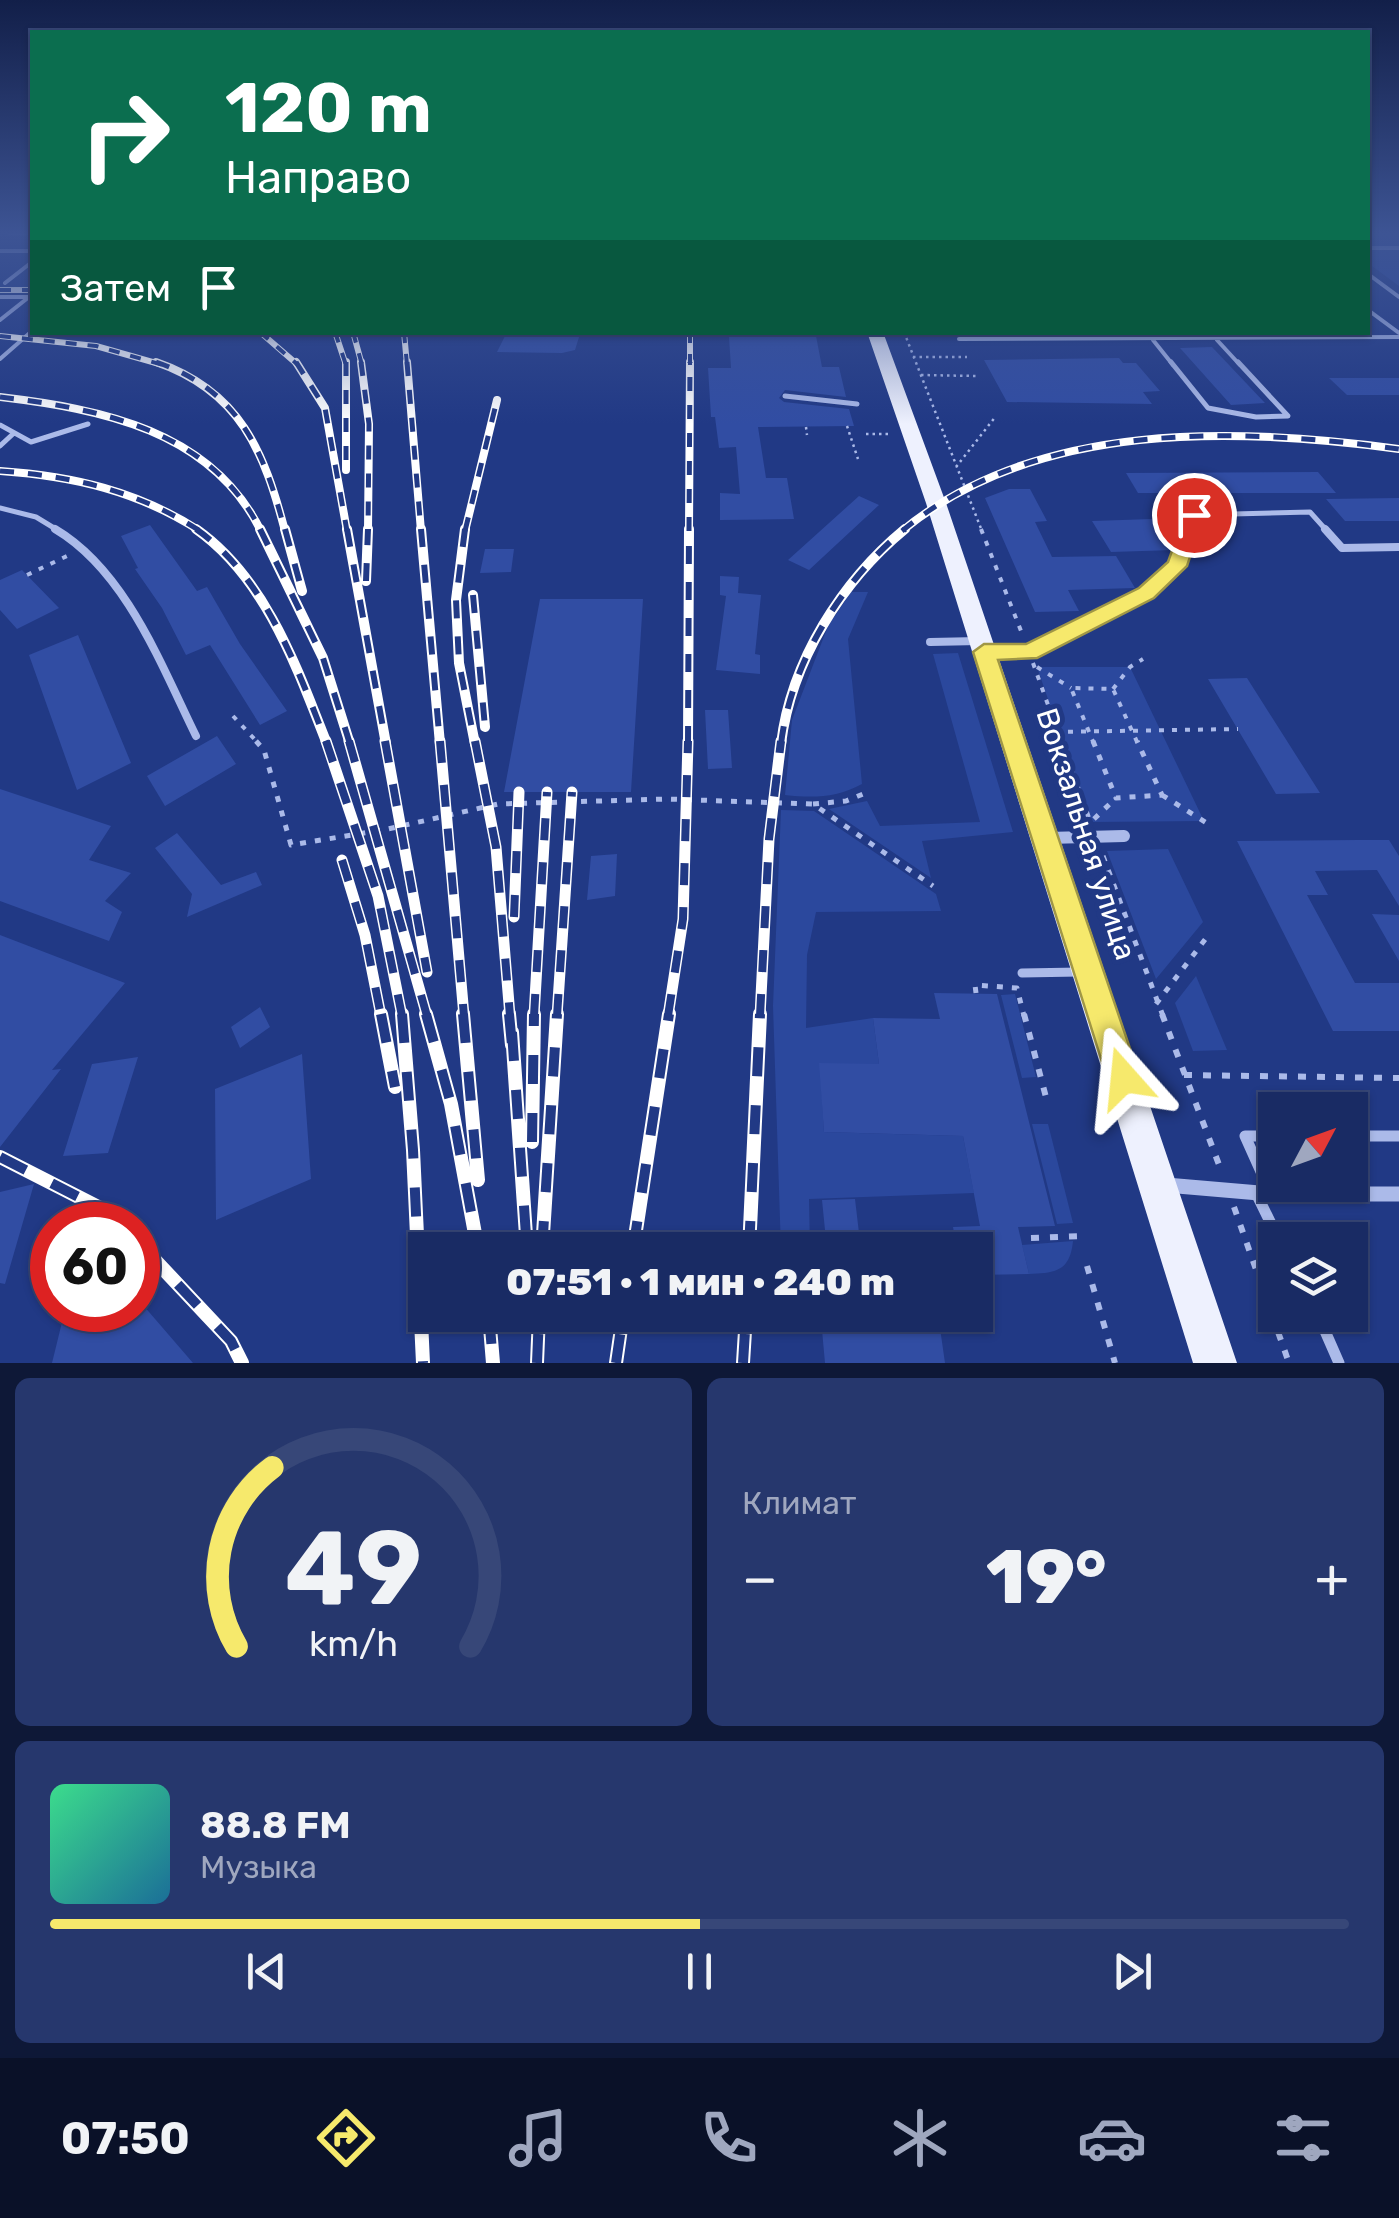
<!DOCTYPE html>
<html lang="ru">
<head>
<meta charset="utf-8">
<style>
	:root { --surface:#192b64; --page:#26376d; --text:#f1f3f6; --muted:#9fa7bf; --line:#374778; --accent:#f6e96c }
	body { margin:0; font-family:Rubik,sans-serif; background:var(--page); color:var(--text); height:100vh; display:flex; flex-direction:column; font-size:38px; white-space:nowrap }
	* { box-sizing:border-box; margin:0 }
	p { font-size:32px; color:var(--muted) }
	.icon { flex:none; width:55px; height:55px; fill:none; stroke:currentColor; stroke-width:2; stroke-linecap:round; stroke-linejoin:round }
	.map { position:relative; height:1363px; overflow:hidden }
	.panel { display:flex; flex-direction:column; gap:15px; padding:15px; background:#0e1837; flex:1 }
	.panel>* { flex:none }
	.guide { position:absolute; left:30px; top:30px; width:1340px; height:305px; border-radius:0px; box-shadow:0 2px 8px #0004,0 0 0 2px var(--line); background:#0b6e4f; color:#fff; overflow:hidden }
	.needle { width:65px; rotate:49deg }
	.fabs { position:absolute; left:1258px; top:1092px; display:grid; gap:20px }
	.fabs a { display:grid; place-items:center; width:110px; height:110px; border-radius:0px; background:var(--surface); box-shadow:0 2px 8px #0004,0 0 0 2px var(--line); font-size:50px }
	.speed { position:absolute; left:30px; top:1202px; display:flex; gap:20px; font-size:50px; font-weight:700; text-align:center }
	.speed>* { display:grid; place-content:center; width:130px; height:130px; border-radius:50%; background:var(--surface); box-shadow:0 2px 8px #0004,0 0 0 2px var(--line); line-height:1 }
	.speed .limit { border:15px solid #d22; background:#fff; color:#111 }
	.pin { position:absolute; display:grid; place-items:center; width:85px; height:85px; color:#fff; margin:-42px; border:5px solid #fff; border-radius:50%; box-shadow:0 2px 10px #0007 }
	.me { position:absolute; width:110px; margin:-55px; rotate:342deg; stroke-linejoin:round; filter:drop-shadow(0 0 8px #0008) }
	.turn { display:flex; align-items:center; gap:35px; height:210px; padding:0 30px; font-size:45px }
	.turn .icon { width:130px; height:130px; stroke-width:2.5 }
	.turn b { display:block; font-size:70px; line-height:85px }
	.then { display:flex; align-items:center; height:95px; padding:0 30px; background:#0003; gap:20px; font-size:38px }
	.big { font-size:75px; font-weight:800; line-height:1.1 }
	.panel .tile { flex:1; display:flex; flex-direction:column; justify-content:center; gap:15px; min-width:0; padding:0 35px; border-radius:15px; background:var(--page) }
	.panel .dial { align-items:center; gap:0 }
	.dial svg { height:260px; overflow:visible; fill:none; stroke:var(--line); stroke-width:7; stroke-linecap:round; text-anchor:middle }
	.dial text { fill:var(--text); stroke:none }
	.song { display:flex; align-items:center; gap:30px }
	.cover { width:120px; height:120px; border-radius:15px; background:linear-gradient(135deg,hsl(150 70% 55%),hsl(200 70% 35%)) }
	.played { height:10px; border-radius:5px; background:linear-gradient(90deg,var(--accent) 50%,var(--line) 50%) }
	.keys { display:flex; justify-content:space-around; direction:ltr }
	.heat { display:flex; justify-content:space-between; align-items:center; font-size:55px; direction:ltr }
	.panel .tiles { flex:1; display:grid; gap:15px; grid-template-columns:1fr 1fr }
	.tile:last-child { grid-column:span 2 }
	.trip { position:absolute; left:408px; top:1232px; width:585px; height:100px; border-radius:0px; background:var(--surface); box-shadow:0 2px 8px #0004,0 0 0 2px var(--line); font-weight:800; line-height:100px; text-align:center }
	.tabs { display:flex; height:160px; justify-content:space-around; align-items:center; background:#0a1128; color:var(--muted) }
	.tabs .icon { width:70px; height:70px }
	.tabs .selected { color:var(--accent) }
	.tabs b { font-size:45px; color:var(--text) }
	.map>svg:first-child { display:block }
	.green { fill:#2b489d }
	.building { fill:#314da3 }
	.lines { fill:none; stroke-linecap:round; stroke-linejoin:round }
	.path-far3 { stroke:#abbae9; stroke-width:2.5; stroke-dasharray:2.5 4; stroke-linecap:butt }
	.path-far2 { stroke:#abbae9; stroke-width:4; stroke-dasharray:5 8; stroke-linecap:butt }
	.path-far1 { stroke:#abbae9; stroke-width:5; stroke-dasharray:6 9; stroke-linecap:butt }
	.path { stroke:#abbae9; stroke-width:6; stroke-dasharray:8 11; stroke-linecap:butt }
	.service-far4 { stroke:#abbae9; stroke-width:4 }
	.service-far3 { stroke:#abbae9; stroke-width:5 }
	.service-far2 { stroke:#abbae9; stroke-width:8 }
	.service-far1 { stroke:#abbae9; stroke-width:9 }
	.service { stroke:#abbae9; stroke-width:11 }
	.minor-far1 { stroke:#abbae9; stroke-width:12 }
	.minor { stroke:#abbae9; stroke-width:15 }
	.primary { fill:#eef1fe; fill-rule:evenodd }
	.rail-far4-casing { stroke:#fff; stroke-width:6 }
	.rail-far3-casing { stroke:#fff; stroke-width:8 }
	.rail-far2-casing { stroke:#fff; stroke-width:10 }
	.rail-far1-casing { stroke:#fff; stroke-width:11 }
	.rail-casing { stroke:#fff; stroke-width:14 }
	.rail-far4 { stroke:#213985; stroke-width:4; stroke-dasharray:11; stroke-linecap:butt }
	.rail-far3 { stroke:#213985; stroke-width:5; stroke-dasharray:14; stroke-linecap:butt }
	.rail-far2 { stroke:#213985; stroke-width:6; stroke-dasharray:18; stroke-linecap:butt }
	.rail-far1 { stroke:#213985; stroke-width:8; stroke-dasharray:22; stroke-linecap:butt }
	.rail { stroke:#213985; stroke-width:10; stroke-dasharray:29; stroke-linecap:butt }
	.route { fill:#f6e96c; stroke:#a09746; stroke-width:2.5 }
	.labels { text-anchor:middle; stroke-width:10; stroke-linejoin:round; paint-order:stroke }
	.street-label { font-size:30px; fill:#fff; stroke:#213985 }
</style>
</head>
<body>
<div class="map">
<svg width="1399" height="1363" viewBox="0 0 1399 1363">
	<rect width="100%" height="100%" fill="#213985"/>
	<path class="green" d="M 1368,233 L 1399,233 L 1399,286 L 1368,263 Z
		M 851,592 L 868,592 L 848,639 L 862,784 C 836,798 813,798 785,795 L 792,720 L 828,626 Z
		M 958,653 L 1013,832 L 922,841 L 931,878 L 829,809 L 867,801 L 880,826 L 980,822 L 933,654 Z
		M 1037,667 L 1130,667 L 1204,821 L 1090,822 Z
		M 781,810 L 814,811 L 936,894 L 941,911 L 816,912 L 807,955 L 806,1028 L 873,1018 L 879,1064 L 820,1064 L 824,1132 L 963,1136 L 974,1193 L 809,1199 L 810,1250 L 781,1250 L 773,1006 Z
		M 1168,849 L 1203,922 L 1156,979 L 1107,851 Z
		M 1196,976 L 1227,1050 L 1193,1051 L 1175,1003 Z
		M 1015,994 L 1036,1077 L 1022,1078 L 1001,995 Z
		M 1032,1124 L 1048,1124 L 1073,1223 L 1057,1224 Z
		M 1073,1241 C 1070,1271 1056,1273 1029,1274 L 1022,1245 Z"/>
	<path class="building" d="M 507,332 L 536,332 L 580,334 L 575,350 L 562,353 L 497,352 Z
		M 816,336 L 822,367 L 839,367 L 846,397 L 785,390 L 779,398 L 784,402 L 849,409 L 854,426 L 758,427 L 766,478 L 787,478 L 794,519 L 720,520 L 720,493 L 740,494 L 736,447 L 719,448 L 715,417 L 711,417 L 708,368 L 731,368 L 729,337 Z
		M 1212,347 L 1265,403 L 1231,405 L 1180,348 Z
		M 1119,358 L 1123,363 L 1136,363 L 1160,391 L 1143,392 L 1152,404 L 1007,402 L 984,360 Z
		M 1329,378 L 1399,378 L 1399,395 L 1347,395 Z
		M 1318,472 L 1336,493 L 1138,493 L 1126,473 Z
		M 1009,489 L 1030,489 L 1047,521 L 1035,522 L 1052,557 L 1116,556 L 1135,588 L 1068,590 L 1079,611 L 1035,612 L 985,498 Z
		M 859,496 L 879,505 L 809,570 L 788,560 Z
		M 1399,498 L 1399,521 L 1345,521 L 1326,499 Z
		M 1152,519 L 1174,550 L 1111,552 L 1092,521 Z
		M 150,525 L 197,591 L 207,587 L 240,644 L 287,711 L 260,725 L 210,645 L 186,655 L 162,608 L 135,569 L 138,568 L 121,536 Z
		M 485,549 L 514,549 L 511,572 L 480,573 Z
		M 22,570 L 59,608 L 17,629 L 0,610 L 0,580 Z
		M 720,576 L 739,577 L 738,593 L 761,595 L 755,654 L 760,655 L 760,674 L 716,670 L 726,596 L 720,595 Z
		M 540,599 L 643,599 L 631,792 L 504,792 Z
		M 78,635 L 131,763 L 77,790 L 29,655 Z
		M 1247,678 L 1320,793 L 1276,794 L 1208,679 Z
		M 705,710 L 728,710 L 732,768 L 708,769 Z
		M 217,736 L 236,764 L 165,806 L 147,776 Z
		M 0,789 L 111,826 L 89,860 L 131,873 L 105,901 L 122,912 L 109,941 L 0,901 Z
		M 177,833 L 221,885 L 256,872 L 262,885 L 187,917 L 192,894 L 155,848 Z
		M 1359,840 L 1389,840 L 1399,856 L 1399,906 L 1377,870 L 1315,871 L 1328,895 L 1307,895 L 1355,983 L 1399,983 L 1399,1031 L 1333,1031 L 1237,841 Z
		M 617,854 L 615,896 L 587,900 L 591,856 Z
		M 1372,914 L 1399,915 L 1399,961 Z
		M 0,935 L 125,983 L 52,1070 L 61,1069 L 0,1147 Z
		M 934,993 L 997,994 L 1055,1226 L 1018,1227 L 1029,1274 L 975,1275 L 975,1250 L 957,1250 L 953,1227 L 980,1226 L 963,1136 L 824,1132 L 819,1063 L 879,1064 L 873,1018 L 940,1019 Z
		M 260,1007 L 270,1027 L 240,1048 L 231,1027 Z
		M 302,1054 L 311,1179 L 216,1220 L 215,1089 Z
		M 138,1057 L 108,1153 L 63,1156 L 92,1064 Z
		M 34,1184 L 5,1284 L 0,1283 L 0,1192 Z
		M 855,1199 L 861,1250 L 827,1250 L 822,1200 Z
		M 143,1305 L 193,1363 L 52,1363 L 65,1310 L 138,1310 Z
		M 940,1328 L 945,1363 L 825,1363 L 822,1330 Z"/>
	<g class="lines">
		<path class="path-far3" d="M 904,332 L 982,531
			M 913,357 L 967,357
			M 921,375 L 976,376
			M 847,426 L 858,459
			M 806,427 L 807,435
			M 866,434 L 888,434
			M 956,467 L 996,416"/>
		<path class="path-far2" d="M 981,529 L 1023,636
			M 27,575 L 67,556
			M 1033,663 L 1062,744
			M 1037,667 L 1071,688
			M 1113,689 L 1130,667 L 1143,659
			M 233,716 L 259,744
			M 1055,732 L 1238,729
			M 1094,744 L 1071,688 L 1113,689 L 1138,744"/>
		<path class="path-far1" d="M 256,741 L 264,750 L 291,845 L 388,829 L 498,804 L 667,799 L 813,804 L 933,886
			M 1061,741 L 1089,819
			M 1093,741 L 1116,798 L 1162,795 L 1137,741
			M 1162,795 L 1210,825
			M 813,804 L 846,801 L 863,794
			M 1094,819 L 1116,798
			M 1103,856 L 1163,1016
			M 976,993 L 975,985 L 1017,988 L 1024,1016
			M 1156,1004 L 1207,937"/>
		<path class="path" d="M 1024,1014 L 1047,1101
			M 1162,1014 L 1221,1170
			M 1184,1075 L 1399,1078
			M 1234,1207 L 1289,1363
			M 1031,1238 L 1082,1236
			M 1087,1266 L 1115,1363"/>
		<path class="service-far4" d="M 9,233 L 32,233
			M 1368,248 L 1399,248
			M 0,251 L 32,251
			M 1368,274 L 1399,297
			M 5,283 L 32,262
			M 0,297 L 30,297
			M 1368,310 L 1399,333
			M 0,320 L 29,297
			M 959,339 L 1399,337
			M 1153,340 L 1173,365
			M 1217,340 L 1240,365
			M 0,359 L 32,331"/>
		<path class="service-far3" d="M 1171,362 L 1208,408 L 1256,417 L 1288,416 L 1238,362
			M 785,396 L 857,404
			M 0,425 L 31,442 L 88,424
			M 0,446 L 14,433
			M 0,508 L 36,517 L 59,531
			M 1189,531 L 1194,515 L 1310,512 L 1327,531"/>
		<path class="service-far2" d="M 55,529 C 126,571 161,665 196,736
			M 1325,529 L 1342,548 L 1399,547
			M 930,642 L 979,641
			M 989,652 L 1029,652 L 1147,593 L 1177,565 L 1189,529"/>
		<path class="service-far1" d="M 1022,973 L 1079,972"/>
		<path class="service" d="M 1350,1136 L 1399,1136
			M 1256,1193 L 1279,1240
			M 1271,1194 L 1245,1136 L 1275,1136
			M 1318,1315 L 1339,1363"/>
		<path class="minor-far1" d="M 1048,838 L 1124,836"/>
		<path class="minor" d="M 1166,1185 L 1271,1194 L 1399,1194"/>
		<path class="primary" d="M 867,332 L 883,332 L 946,503 L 1237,1363 L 1193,1363 L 926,503 Z"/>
		<defs>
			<path id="rail-far4" d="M 0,290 L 32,290
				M 260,332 L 298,365
				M 335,332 L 346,365
				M 353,332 L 362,365
				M 404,332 L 407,365
				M 0,336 L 96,346 L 163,365
				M 690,365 L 690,332"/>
			<path id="rail-far3" d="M 156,362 C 240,391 264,451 285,531
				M 296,362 L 325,408 L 347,531
				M 346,362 L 346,470
				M 361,362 L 369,424 L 368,531
				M 407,362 L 421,531
				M 0,397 C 101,409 211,430 261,531
				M 0,471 C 73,476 138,491 200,531
				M 465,531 L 497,400
				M 689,531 L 690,362
				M 902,531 C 1036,420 1236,427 1399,449"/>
			<path id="rail-far2" d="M 196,529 C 266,578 297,668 327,744
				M 260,529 L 323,658 L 350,744
				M 285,529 L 302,591
				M 347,529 L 386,744
				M 421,529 L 440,744
				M 465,529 L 456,600 L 459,663 L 475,744
				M 366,581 L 368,529
				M 473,595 L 485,727
				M 688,744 L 689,529
				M 781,744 C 791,661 842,581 905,529"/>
			<path id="rail-far1" d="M 326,741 L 378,896 L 402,1016
				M 349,741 L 427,1016
				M 385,741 L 427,972
				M 440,741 L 464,1016
				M 475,741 L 496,847 L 510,1016
				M 342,860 L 365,935 L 381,1016
				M 514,917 L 519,792
				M 534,1016 L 547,792
				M 557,1016 L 572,792
				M 668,1016 L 683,919 L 688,741
				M 760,1016 L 769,839 L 781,741"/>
			<path id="rail" d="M 381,1014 L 395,1087
				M 402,1014 L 413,1150 L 423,1363
				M 426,1014 L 451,1104 L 478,1250
				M 463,1014 L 478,1180
				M 509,1014 L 512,1045
				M 512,1032 L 527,1250
				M 532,1142 L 534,1014
				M 0,1157 L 108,1212 L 121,1225
				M 138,1242 L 231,1341 L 242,1363
				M 542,1250 L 557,1014
				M 633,1250 L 669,1014
				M 749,1250 L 760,1014
				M 489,1315 L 493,1363
				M 537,1363 L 539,1315
				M 616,1363 L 623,1315
				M 743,1363 L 746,1315"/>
		</defs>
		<use href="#rail-far4" class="rail-far4-casing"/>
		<use href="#rail-far3" class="rail-far3-casing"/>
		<use href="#rail-far2" class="rail-far2-casing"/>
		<use href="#rail-far1" class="rail-far1-casing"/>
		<use href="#rail" class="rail-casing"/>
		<use href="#rail-far4" class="rail-far4"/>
		<use href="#rail-far3" class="rail-far3"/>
		<use href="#rail-far2" class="rail-far2"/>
		<use href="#rail-far1" class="rail-far1"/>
		<use href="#rail" class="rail"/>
	</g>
	<linearGradient id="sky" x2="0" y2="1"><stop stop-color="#121f49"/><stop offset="0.55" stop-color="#3d5494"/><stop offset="1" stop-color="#3d5494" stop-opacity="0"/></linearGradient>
	<rect width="1399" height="424" fill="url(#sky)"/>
	<path class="route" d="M 1194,509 L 1204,515 L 1187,566 L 1154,598 L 1037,658 L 998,660 L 1140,1078 L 1135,1089 L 1124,1094 L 1112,1089 L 1107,1078 L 973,652 L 984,644 L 1026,644 L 1139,588 L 1168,562 L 1185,515 Z"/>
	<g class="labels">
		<g class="street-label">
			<text transform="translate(1086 834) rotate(72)" y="10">Вокзальная улица</text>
		</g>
	</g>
</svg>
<div class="fabs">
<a><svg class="needle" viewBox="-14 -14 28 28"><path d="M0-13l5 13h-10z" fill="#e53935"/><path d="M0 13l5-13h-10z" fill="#9fa7bf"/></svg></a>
<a><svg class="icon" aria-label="layers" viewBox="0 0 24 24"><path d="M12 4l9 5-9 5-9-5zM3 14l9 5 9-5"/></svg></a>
</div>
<div class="speed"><div class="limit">60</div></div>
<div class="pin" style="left:1194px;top:515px;background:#d93025"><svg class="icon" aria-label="arrive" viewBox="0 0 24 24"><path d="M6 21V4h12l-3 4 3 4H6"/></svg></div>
<svg class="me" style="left:1124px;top:1078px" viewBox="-20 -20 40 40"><path d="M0-17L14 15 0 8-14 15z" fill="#f6e96c" stroke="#fff" stroke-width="4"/></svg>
<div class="trip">07:51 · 1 мин · 240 m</div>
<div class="guide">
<div class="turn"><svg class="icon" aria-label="right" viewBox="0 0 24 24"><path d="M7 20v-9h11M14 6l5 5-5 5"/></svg><div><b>120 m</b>Направо</div></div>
<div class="then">Затем<svg class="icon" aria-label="arrive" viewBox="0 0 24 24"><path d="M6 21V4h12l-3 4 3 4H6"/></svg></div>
</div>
</div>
<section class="panel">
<div class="tiles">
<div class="tile dial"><svg viewBox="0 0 100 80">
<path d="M14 69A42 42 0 1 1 86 69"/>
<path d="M14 69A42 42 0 0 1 25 14" stroke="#f6e96c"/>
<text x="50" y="56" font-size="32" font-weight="700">49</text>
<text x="50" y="72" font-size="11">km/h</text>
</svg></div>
<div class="tile"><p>Климат</p>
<div class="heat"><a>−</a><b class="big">19°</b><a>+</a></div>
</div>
<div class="tile">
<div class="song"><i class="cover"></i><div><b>88.8 FM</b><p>Музыка</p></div></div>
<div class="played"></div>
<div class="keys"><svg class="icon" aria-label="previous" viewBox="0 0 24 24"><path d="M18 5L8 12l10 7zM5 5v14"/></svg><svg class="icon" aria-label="pause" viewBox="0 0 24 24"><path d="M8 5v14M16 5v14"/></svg><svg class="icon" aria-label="next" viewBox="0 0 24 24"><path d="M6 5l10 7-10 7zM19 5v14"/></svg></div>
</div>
</div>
</section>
<nav class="tabs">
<b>07:50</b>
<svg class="icon selected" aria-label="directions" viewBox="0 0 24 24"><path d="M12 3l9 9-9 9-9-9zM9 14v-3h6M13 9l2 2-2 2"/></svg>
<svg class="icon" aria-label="music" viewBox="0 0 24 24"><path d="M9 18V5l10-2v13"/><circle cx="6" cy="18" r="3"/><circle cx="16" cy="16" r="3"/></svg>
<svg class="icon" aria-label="phone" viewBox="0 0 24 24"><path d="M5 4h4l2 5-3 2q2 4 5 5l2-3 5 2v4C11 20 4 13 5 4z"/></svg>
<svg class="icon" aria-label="climate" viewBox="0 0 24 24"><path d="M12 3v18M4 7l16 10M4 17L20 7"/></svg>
<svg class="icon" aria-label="car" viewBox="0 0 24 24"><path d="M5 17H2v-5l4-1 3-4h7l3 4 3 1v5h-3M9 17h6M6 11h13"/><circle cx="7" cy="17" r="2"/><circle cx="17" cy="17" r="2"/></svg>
<svg class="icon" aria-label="filters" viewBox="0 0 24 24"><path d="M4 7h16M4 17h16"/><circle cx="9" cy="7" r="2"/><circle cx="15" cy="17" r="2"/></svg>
</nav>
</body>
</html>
